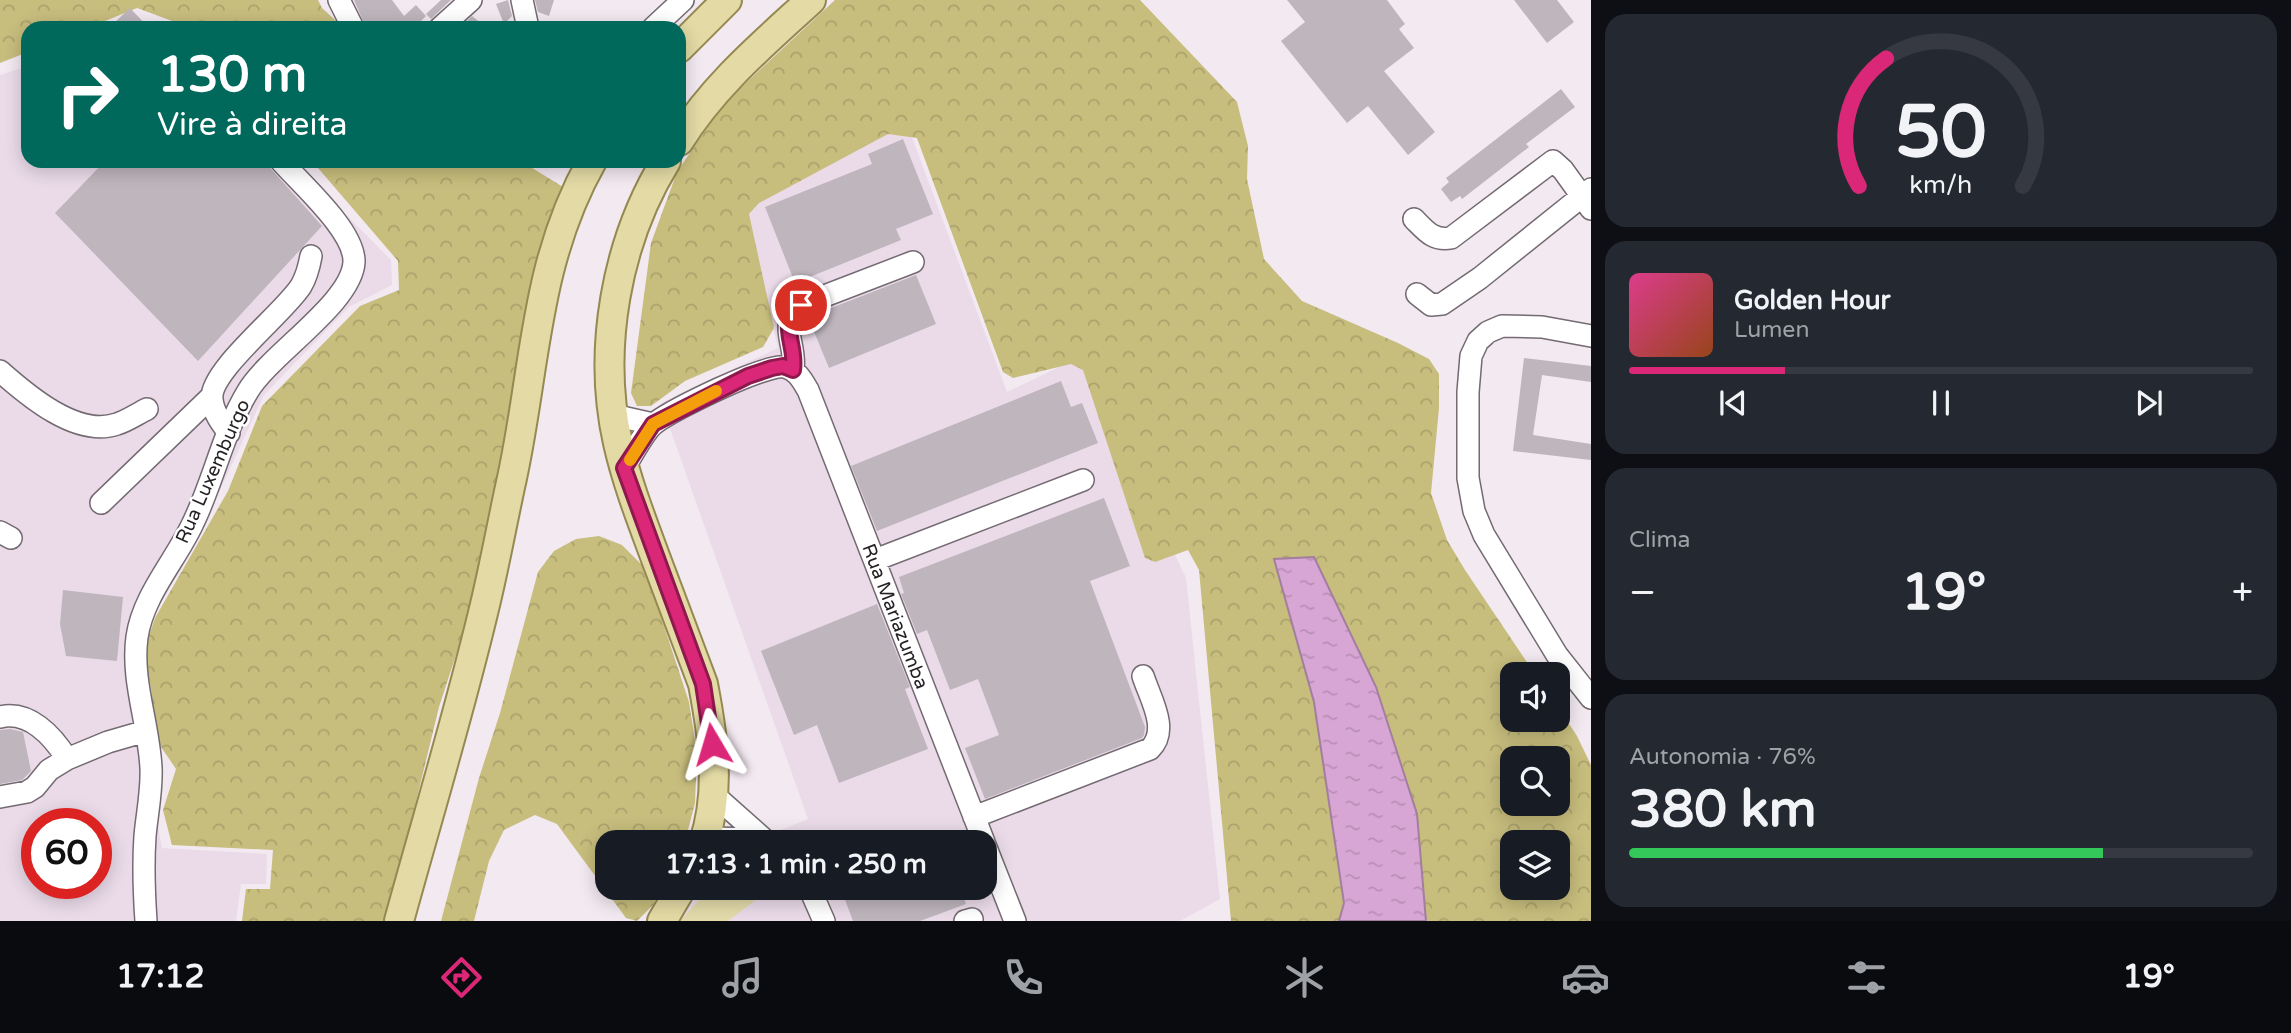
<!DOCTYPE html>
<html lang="pt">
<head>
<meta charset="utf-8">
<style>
	:root { --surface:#171b24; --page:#242831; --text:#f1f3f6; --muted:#9ea1a6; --line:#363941; --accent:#db2777 }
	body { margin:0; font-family:"Varela Round",sans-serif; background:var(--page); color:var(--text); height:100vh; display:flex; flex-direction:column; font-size:26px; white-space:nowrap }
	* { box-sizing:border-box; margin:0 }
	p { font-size:23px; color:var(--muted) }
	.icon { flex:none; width:38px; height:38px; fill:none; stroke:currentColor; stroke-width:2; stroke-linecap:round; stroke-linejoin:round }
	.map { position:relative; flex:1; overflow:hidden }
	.drawer { display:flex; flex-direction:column; gap:14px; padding:14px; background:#0d0f14; width:700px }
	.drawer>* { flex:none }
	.banner { position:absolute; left:21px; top:21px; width:665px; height:147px; border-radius:21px; box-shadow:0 4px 18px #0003; background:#00695c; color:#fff; overflow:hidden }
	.tools { position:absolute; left:1500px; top:662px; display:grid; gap:14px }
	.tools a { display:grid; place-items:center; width:70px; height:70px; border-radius:14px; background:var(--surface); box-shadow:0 4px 18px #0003; font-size:35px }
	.speed { position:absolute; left:21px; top:808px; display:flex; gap:14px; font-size:35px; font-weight:700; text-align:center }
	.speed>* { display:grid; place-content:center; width:91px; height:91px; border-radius:50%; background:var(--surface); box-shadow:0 4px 18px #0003; line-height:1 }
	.speed .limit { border:10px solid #d22; background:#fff; color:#111 }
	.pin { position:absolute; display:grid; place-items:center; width:60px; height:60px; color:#fff; margin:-30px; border:4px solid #fff; border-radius:50%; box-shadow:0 2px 7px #0007 }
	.me { position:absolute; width:77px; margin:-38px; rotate:353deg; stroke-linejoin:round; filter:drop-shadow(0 0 5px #0008) }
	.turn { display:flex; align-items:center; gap:24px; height:147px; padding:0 21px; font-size:32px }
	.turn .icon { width:91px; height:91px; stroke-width:2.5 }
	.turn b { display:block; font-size:49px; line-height:60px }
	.big { font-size:52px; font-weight:700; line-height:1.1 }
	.drawer .widget { flex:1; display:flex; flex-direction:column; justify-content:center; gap:10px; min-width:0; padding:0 24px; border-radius:21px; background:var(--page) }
	.drawer .dial { align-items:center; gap:0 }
	.dial svg { height:182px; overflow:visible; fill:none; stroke:var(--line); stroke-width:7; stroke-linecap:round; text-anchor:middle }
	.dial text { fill:var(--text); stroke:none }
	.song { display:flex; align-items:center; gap:21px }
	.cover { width:84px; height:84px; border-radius:10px; background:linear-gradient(135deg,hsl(330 70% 55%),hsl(20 70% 35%)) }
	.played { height:7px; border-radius:4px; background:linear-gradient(90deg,var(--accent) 25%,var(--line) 25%) }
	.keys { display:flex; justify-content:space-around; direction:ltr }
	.heat { display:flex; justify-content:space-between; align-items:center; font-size:38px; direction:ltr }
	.charge { height:10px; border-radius:5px; background:linear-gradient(90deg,#34c759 76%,var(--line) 0) }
	.trip { position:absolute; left:595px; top:830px; width:402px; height:70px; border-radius:21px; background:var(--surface); box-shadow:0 4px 18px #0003; font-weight:700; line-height:70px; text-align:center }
	.tab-bar { display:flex; height:112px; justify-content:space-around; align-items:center; background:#090b0e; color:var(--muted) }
	.tab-bar .icon { width:49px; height:49px }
	.tab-bar .active { color:var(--accent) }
	.tab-bar b { font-size:32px; color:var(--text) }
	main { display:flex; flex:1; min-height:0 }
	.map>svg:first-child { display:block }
	.built { fill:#ebdbe9; fill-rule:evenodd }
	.grass { fill:#e3dbaa }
	.forest { fill:url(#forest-crowns); fill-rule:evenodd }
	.water { fill:url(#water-ripples); stroke:#a27e9f; stroke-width:2 }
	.building { fill:#beb5bd }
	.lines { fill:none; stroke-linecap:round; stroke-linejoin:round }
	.minor-casing { stroke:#736a72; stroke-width:24 }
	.major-casing { stroke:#948950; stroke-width:32 }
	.minor { stroke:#fff; stroke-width:21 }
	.major { stroke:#e3daa5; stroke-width:28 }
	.route-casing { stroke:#8e194d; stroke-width:18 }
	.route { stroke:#db2777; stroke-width:12 }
	.slow { stroke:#f59e0b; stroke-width:12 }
	.labels { text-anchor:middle; stroke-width:5; stroke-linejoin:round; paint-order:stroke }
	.street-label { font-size:19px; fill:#231f23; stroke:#fff }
</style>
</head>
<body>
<main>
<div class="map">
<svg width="1591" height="921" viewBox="0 0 1591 921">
	<defs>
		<pattern id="forest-crowns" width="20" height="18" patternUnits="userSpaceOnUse" patternTransform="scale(1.75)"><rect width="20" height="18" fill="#c7bd7d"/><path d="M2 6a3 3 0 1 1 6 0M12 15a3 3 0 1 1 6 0" fill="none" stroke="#aba26c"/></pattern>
		<pattern id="water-ripples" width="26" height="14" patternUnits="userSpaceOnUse" patternTransform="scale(1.75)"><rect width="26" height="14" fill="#d8a6d4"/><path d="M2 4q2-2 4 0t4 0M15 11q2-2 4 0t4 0" fill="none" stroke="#b98eb6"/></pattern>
	</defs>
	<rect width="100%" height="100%" fill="#f3e9f1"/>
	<path class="built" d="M 28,66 L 28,161 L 293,161 L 391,260 L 392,285 L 349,307 L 264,395 L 220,490 L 140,597 L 126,669 L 139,723 L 162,848 L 267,854 L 266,884 L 241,884 L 236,921 L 0,921 L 0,75 ZM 37,824 L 96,824 L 96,884 L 37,884 Z
		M 904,116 L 1007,392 L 1082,356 L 1186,578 L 1220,899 L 1180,921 L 665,921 L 692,887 L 985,887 L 985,842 L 751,842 L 808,819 L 661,403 L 778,348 L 745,209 Z"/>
	<path class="grass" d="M 711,887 L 766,887 L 761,896 L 728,921 L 680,921 Z"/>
	<path class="forest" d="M 0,0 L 318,0 L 322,8 L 344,28 L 191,28 L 137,8 L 88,28 L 28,28 L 28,52 L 0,63 Z
		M 835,0 L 1140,0 L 1237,102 L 1248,146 L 1247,179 L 1264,259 L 1302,301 L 1398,343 L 1429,359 L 1439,374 L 1439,408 L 1431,493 L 1447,540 L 1465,570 L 1535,674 L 1512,674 L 1512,719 L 1558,719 L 1558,707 L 1577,736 L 1591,765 L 1591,921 L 1231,921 L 1199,570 L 1188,550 L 1155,562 L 1145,558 L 1083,370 L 1071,364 L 1013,378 L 1003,372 L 917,138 L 888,134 L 759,203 L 749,214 L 774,328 L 763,347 L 685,381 L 651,406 L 637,406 L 631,393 L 651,243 L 677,172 L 723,104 ZM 1512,758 L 1558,758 L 1558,803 L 1512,803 ZM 1512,842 L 1558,842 L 1558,887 L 1512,887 Z
		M 312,161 L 521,161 L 563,187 L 551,215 L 534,270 L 505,444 L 468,618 L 439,707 L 387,921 L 242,921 L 246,889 L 270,889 L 273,850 L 172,845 L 163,810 L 176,769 L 157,741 L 151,688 L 143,653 L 155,618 L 228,491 L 262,406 L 360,306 L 399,290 L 398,261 Z
		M 599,536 L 622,545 L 645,568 L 689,702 L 697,753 L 695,803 L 686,838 L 684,842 L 607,842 L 607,887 L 662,887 L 653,905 L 637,921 L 626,918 L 557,824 L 535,815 L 504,830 L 489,861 L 474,921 L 441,921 L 479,778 L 500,713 L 538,572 L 554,551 L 576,539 Z"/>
	<path class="water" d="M 1314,557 L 1376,687 L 1417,814 L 1426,921 L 1339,921 L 1344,903 L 1314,702 L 1274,559 Z"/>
	<path class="building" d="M 354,0 L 392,0 L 404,16 L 416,5 L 426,16 L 414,28 L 366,28 Z
		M 441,0 L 451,0 L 431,19 L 426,14 Z
		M 508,0 L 512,16 L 504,24 L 496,4 Z
		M 535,0 L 554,0 L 549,16 L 538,12 Z
		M 1287,0 L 1387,0 L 1405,24 L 1399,29 L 1414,48 L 1384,71 L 1435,132 L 1408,155 L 1368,106 L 1347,123 L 1281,41 L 1305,22 Z
		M 1514,0 L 1557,0 L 1574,22 L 1547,43 Z
		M 130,8 L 149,28 L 122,28 L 116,21 Z
		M 472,16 L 487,28 L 460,28 Z
		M 1561,89 L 1575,107 L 1526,144 L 1529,147 L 1462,199 L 1460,196 L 1451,202 L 1441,189 L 1449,182 L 1446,178 Z
		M 903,139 L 933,214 L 896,229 L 901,240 L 795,283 L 765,207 L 872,164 L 868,154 Z
		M 105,161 L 264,161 L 322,226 L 198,361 L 55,213 Z
		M 916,275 L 936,324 L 829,368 L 808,317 Z
		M 1524,358 L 1591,366 L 1591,382 L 1542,375 L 1533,435 L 1591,444 L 1591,460 L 1513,451 Z
		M 1061,381 L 1071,407 L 1082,403 L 1098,443 L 877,531 L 851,466 Z
		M 1104,498 L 1130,566 L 1090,581 L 1145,727 L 1144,735 L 1142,738 L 985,799 L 965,748 L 999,735 L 978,679 L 950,690 L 927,630 L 917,634 L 901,594 L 904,593 L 899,577 Z
		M 63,590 L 123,597 L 117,661 L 66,656 L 60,624 Z
		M 877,604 L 910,687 L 905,689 L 928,749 L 839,783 L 817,725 L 794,735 L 761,651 Z
		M 10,729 L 23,732 L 31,771 L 22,780 L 0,784 L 0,730 Z
		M 871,887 L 960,887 L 966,904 L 920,921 L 853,921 L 844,897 Z"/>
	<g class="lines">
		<defs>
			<path id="minor" d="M 339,0 L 353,28
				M 522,0 L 528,28
				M 440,28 L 471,0
				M 653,28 L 683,0
				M 1414,219 C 1426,231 1433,241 1451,238 L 1553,161 L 1563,170 L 1591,209
				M 1417,294 L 1431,305 L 1442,304 L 1480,278 L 1591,189
				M 1591,336 L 1542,327 L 1502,326 L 1488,332 L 1478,341 L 1471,356 L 1468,392 L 1468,478 L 1474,511 L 1484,535 L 1557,655 L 1591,698
				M 793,370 C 797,343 777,326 801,305 L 913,262
				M 0,371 C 27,395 77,438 117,424 C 127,421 137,414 147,409
				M 613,415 L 653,424
				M 229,433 C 221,423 213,412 212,399 C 209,371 285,312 301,286 C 307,276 309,267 311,256
				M 624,468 C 632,456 644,431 655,423 C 674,409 766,363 785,367 C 797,370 802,380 808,390 L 984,842
				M 101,503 L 211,397
				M 0,532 L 11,538
				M 875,560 L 1083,480
				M 0,717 C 29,710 53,736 67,759
				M 713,794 L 767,842
				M 0,797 L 27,792 L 35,787 L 49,770 L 67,759 L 108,742 L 146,731
				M 974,817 L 1150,749 C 1170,730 1150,698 1143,676
				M 705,838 L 763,839
				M 985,845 L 1015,921
				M 809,887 L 824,921
				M 146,921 C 144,892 143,865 145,836 C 147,814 152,791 151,768 C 149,724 131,681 137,637 C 143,595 176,560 193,523 C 214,480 223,432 248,391 C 270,354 352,303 354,262 C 355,231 301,184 281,161
				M 965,921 L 972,919"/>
			<path id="major" d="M 679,48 L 727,0
				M 679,141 C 714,85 763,44 811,0
				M 666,161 C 616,242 597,350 618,443 C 627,483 642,521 656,559 C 672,601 687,642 703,684 C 713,736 721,790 704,842
				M 399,921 C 427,819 458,717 483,613 C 494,569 502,523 512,478 C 536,367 534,264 592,161
				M 662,921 L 682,887"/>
		</defs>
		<use href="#minor" class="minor-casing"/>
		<use href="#major" class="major-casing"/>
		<use href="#minor" class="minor"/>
		<use href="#major" class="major"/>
	</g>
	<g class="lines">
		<defs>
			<path id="route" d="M 712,744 L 703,684 L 624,468 L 653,424 L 748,376 L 772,368 L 783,366 L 793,370 C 797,343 777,326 801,305"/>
		</defs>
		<use href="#route" class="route-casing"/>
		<use href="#route" class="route"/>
		<path class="slow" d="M 630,460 L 653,424 L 716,391"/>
	</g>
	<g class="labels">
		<g class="street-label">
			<text transform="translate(212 471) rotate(-66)" y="7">Rua Luxemburgo</text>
			<text transform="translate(896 616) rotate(69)" y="7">Rua Mariazumba</text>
		</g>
	</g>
</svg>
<div class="tools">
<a><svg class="icon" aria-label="sound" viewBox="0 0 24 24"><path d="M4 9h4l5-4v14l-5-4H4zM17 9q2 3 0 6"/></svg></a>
<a><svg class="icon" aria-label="search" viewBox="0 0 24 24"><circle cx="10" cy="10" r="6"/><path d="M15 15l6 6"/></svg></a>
<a><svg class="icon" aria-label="layers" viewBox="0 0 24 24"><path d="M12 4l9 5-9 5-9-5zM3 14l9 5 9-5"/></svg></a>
</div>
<div class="speed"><div class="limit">60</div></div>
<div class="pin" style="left:801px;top:305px;background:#d93025"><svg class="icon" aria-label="arrive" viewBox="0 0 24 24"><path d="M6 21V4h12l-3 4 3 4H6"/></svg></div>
<svg class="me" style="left:712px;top:744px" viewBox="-20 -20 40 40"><path d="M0-17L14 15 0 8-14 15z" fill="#db2777" stroke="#fff" stroke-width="4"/></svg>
<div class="trip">17:13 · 1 min · 250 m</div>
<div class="banner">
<div class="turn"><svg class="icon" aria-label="right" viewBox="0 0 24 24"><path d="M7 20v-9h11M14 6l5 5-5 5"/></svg><div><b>130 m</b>Vire à direita</div></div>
</div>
</div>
<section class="drawer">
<div class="widget dial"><svg viewBox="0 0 100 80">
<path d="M14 69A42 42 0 1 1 86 69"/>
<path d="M14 69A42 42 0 0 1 26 13" stroke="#db2777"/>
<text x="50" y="56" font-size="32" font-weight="700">50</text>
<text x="50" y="72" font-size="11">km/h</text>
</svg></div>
<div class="widget">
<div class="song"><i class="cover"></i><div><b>Golden Hour</b><p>Lumen</p></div></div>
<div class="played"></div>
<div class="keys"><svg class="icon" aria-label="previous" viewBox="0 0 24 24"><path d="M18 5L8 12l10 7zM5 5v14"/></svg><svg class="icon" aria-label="pause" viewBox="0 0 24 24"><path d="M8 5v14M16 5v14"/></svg><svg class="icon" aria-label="next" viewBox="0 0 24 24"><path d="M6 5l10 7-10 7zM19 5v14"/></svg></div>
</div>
<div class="widget"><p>Clima</p>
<div class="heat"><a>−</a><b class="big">19°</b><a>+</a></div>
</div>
<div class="widget"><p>Autonomia · 76%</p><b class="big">380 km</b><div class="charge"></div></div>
</section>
</main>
<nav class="tab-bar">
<b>17:12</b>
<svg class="icon active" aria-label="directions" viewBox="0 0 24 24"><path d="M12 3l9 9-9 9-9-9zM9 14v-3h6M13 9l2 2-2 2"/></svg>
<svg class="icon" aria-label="music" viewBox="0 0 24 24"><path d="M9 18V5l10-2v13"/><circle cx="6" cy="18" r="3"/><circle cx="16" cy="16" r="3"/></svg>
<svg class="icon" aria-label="phone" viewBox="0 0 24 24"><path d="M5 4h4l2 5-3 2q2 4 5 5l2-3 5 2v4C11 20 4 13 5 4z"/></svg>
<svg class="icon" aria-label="climate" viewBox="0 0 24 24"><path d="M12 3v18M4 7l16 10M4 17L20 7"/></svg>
<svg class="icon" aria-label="car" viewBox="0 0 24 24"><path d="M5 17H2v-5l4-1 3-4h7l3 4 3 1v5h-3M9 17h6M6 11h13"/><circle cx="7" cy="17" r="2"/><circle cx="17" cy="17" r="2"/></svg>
<svg class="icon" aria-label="filters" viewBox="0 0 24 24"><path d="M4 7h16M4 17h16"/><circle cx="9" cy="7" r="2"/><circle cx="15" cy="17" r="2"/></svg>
<b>19°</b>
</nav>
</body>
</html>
